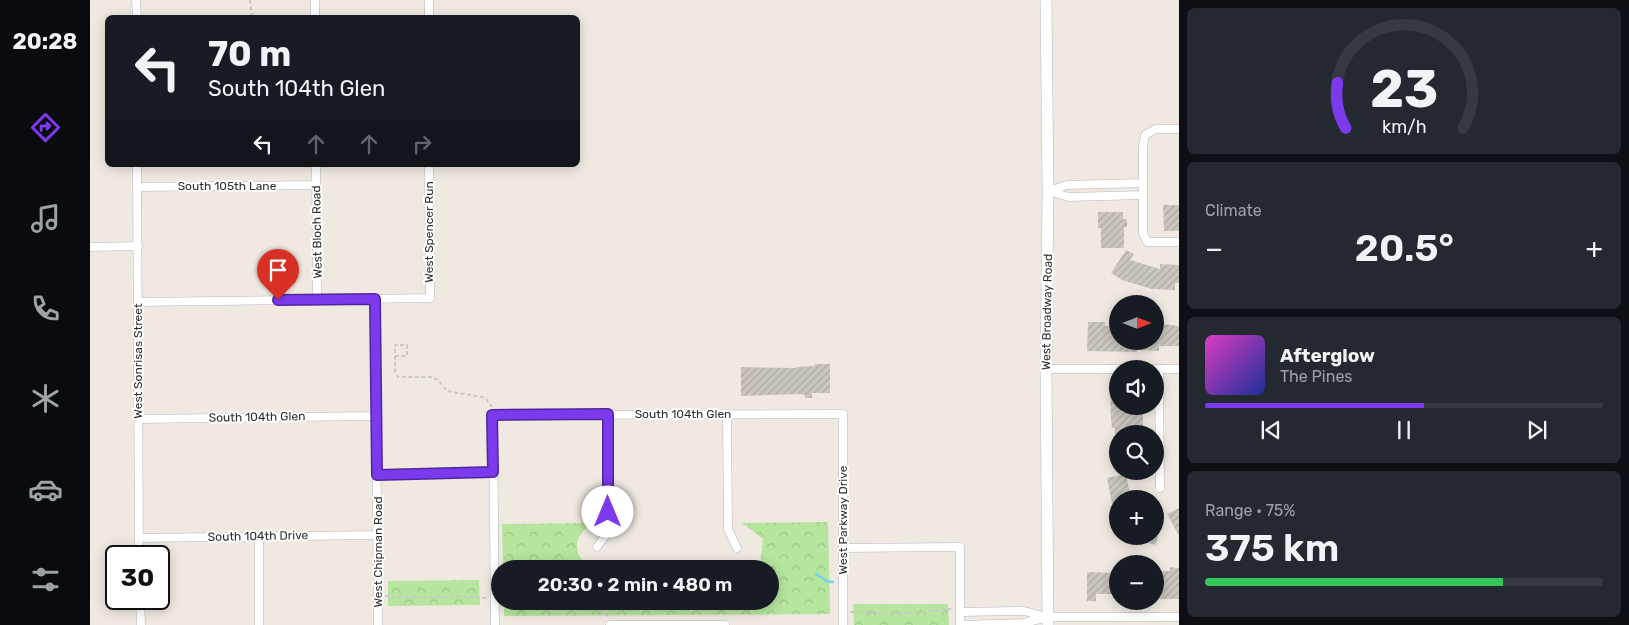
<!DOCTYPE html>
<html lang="en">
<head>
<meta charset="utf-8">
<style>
	:root { --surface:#171b24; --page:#242831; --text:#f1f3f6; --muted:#9ea1a6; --line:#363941; --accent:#7c3aed }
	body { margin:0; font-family:Rubik,sans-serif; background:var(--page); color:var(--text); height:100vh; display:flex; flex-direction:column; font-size:19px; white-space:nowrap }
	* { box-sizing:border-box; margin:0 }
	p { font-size:16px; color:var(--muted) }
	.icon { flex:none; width:28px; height:28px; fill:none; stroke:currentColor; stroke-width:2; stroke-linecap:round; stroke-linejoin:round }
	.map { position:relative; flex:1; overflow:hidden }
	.drawer { display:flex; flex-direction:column; gap:8px; padding:8px; background:#0d0f14; width:450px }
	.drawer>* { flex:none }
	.banner { position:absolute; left:15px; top:15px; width:475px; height:152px; border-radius:8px; box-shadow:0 2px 12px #0003; background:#171b24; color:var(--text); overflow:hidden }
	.needle { width:32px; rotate:90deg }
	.controls { position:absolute; left:1019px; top:295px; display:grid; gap:10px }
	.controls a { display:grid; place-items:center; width:55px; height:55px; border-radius:50%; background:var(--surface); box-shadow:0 2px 12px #0003; font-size:25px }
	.speed { position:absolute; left:15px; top:545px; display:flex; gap:10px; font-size:25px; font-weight:700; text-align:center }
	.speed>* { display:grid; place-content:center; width:65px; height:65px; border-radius:50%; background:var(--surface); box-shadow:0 2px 12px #0003; line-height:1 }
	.speed .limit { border:2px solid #111; border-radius:8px; background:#fff; color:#111 }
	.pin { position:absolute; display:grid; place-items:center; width:42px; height:42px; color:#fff; margin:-51px -21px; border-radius:50% 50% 50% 0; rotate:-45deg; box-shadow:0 0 5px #0007 }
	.pin .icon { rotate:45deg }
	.me { position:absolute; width:55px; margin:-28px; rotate:0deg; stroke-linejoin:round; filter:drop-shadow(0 0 4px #0008) }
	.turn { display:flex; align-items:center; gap:18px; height:105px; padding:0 20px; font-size:22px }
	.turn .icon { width:65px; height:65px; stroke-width:2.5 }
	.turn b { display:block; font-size:35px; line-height:42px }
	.lanes { display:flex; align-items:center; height:48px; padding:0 20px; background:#0003; justify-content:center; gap:25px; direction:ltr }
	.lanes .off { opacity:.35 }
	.big { font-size:38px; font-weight:600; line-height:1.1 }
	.drawer .tile { flex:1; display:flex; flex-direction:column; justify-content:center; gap:8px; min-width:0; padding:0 18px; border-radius:8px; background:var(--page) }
	.drawer .dial { align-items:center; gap:0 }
	.dial svg { height:130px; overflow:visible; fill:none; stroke:var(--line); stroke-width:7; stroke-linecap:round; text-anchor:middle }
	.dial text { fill:var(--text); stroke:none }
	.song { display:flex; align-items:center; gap:15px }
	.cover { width:60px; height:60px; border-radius:8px; background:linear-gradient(135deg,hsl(310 70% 55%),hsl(230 70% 35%)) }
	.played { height:5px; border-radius:2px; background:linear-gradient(90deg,var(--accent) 55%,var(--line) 55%) }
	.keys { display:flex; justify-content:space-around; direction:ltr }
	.heat { display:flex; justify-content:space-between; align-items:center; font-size:28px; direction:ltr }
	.charge { height:8px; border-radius:4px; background:linear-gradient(90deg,#34c759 75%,var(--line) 0) }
	.trip { position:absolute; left:401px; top:560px; width:288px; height:50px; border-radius:25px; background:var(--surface); box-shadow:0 2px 12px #0003; font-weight:600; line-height:50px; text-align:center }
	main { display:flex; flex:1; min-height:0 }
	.tabs { display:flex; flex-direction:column; width:90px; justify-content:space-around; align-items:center; background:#090b0e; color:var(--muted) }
	.tabs .icon { width:35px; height:35px }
	.tabs .current { color:var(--accent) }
	.tabs b { font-size:22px; color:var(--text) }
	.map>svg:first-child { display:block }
	.park { fill:url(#park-crowns) }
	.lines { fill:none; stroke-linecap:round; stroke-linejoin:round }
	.stream { stroke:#75cff0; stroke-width:2.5 }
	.building { fill:url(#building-hatch) }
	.street-casing { stroke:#b4b7c1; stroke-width:9 }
	.secondary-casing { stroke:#b4b7c1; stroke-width:12 }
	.path { stroke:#c9c9c9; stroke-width:2; stroke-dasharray:4 2.5; stroke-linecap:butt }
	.street { stroke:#fff; stroke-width:8 }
	.secondary { stroke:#fff; stroke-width:11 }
	.route-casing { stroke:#51269a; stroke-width:12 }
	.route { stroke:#7c3aed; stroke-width:9 }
	.labels { text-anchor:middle; stroke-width:4; stroke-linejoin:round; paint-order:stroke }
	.street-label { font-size:12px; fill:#2e2e2e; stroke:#fff }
</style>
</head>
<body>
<main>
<nav class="tabs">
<b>20:28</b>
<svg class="icon current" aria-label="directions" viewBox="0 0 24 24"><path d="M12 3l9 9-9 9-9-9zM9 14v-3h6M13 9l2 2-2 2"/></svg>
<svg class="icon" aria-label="music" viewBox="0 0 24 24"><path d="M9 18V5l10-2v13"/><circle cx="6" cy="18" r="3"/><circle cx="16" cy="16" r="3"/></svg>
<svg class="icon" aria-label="phone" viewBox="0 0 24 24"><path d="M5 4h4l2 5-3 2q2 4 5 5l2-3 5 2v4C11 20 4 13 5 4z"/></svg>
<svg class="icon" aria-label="climate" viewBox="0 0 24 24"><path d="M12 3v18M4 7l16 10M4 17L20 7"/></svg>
<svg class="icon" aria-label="car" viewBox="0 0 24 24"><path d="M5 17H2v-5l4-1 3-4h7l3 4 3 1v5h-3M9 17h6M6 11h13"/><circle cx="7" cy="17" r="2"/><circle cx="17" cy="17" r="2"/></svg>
<svg class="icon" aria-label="filters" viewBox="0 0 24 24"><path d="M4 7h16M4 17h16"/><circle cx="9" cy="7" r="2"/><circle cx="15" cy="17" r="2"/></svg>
</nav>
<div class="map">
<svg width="1089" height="625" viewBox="0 0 1089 625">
	<defs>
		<pattern id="park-crowns" width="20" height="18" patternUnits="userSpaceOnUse" patternTransform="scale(1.25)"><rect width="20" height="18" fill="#b6e59e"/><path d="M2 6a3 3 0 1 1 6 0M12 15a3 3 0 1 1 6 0" fill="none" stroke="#9dc588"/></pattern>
		<pattern id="building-hatch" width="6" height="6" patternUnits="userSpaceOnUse" patternTransform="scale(1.25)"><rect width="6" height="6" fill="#cbc7bf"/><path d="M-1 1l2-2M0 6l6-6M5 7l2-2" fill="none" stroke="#afaba4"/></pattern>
	</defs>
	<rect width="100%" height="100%" fill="#efe9e1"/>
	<path class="park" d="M 738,522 L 740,614 L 414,616 L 414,601 L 680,601 L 680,569 L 645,569 L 670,566 L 673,539 L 652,523 Z
		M 508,523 C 503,526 498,527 494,530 C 481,542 487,565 505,568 C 512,569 517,565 523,562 L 629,560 L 642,569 L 413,569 L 412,524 Z
		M 389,580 L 390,605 L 298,606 L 298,581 Z
		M 763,604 L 858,604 L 859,625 L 764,625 Z"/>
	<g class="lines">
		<path class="stream" d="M 484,568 L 492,561
			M 726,574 L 737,581 L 743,582"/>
	</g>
	<path class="building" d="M 1073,205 L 1089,205 L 1089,231 L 1074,231 Z
		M 1008,212 L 1033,212 L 1033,219 L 1037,219 L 1037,227 L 1034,227 L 1034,248 L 1011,248 L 1011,228 L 1008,228 Z
		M 1036,250 L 1044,254 L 1040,260 L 1070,269 L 1070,264 L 1089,265 L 1089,283 L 1085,283 L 1085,290 L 1062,289 L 1032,280 L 1021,273 Z
		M 998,322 L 1015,322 L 1015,326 L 1028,326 L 1028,341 L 1065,341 L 1065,323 L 1089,326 L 1089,346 L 1069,346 L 1069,351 L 1047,350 L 1047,352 L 997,351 Z
		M 725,364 L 740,364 L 740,393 L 722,393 L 722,398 L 715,398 L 715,395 L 707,394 L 651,396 L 651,367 L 706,368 L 706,367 L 725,366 Z
		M 1028,389 L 1028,406 L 1051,406 L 1051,410 L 1053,410 L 1053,434 L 1025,434 L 1025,428 L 1022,428 L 1021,420 L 1020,390 Z
		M 1036,474 L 1041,499 L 1028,499 L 1028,512 L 1024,513 L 1017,478 Z
		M 1089,508 L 1089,536 L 1077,514 Z
		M 1043,536 L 1068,536 L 1066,545 L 1042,539 Z
		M 1080,567 L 1089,568 L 1089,599 L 1070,599 L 1070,596 L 1065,596 L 1065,571 L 1080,571 Z
		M 997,572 L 1028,573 L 1028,594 L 1006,594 L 1006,601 L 997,601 Z"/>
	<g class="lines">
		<defs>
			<path id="street" d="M 46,0 L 47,18
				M 225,0 L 225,18
				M 339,0 L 339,18
				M 1089,129 L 1066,129 L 1055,135 L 1053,147 L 1053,233 L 1057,242 L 1089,242
				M 47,165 L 49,556
				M 226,165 L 227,299
				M 47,187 L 226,185
				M 958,191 L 977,185 L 1053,183
				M 958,191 L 979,197 L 1053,195
				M 0,247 L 48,246
				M 285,299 L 288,625
				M 48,302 L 340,298 L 339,165
				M 956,369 L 1028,369
				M 1040,369 L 1089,369
				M 1069,369 L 1070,488
				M 637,415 L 638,529 L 647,548
				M 48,419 L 286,416
				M 287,475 L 403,472
				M 169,536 L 169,625
				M 49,538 L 288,535
				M 507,547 L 518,532 L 518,414
				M 753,548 L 870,547 L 870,625
				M 50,599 L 51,625
				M 870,612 L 934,611 L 956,617
				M 405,625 L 403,415 L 753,414 L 753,625
				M 520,625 L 635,625
				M 870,625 L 934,623 L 958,617 L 1089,617"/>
			<path id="secondary" d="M 956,0 L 958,191 L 956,369 L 958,625"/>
		</defs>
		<use href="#street" class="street-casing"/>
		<use href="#secondary" class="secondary-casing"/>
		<path class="path" d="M 160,0 L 162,18
			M 305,356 L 317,356 L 317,345 L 305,345 L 305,371 L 308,377 L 342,377 L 348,380 L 357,391 L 392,397 L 396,399 L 402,407
			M 295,596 L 337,598 L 369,596 L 397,598
			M 422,601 L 422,607 L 435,606
			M 435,601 L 435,609 C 445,609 456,610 467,608 C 488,606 502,596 518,617
			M 441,601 L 442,609
			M 760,612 L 818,613 L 862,609"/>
		<use href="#street" class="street"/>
		<use href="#secondary" class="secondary"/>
	</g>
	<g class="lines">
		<defs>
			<path id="route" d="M 188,300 L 285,299 L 287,475 L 403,472 L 402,415 L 518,414 L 518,512"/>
		</defs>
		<use href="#route" class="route-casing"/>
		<use href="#route" class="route"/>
	</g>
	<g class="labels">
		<g class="street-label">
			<text x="137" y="190">South 105th Lane</text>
			<text transform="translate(227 232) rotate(-91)" y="4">West Bloch Road</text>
			<text transform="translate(339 232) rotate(-90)" y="4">West Spencer Run</text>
			<text transform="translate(957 312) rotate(-89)" y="4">West Broadway Road</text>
			<text transform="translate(48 361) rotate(-90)" y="4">West Sonrisas Street</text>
			<text x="593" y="418">South 104th Glen</text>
			<text transform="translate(167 417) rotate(-1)" y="4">South 104th Glen</text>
			<text transform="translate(753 520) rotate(-90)" y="4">West Parkway Drive</text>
			<text transform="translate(168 536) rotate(-1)" y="4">South 104th Drive</text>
			<text transform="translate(288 552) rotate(-90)" y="4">West Chipman Road</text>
		</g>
	</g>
</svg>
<div class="controls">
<a><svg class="needle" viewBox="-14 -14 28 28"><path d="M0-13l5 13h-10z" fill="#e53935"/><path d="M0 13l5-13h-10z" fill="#9ea1a6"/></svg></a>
<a><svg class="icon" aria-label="sound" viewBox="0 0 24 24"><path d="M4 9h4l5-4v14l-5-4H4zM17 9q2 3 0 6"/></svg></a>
<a><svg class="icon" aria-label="search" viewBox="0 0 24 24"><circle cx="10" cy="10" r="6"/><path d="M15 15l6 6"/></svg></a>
<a>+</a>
<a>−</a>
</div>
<div class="speed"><div class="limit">30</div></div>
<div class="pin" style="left:188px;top:300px;background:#d93025"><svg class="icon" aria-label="arrive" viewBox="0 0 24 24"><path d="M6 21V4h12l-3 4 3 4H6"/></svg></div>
<svg class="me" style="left:518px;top:512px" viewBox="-20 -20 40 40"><circle r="19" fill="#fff"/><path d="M0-13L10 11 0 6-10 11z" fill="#7c3aed"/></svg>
<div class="trip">20:30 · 2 min · 480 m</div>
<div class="banner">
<div class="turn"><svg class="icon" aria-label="left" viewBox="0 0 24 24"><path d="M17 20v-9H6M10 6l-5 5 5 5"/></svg><div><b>70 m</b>South 104th Glen</div></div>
<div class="lanes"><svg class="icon" aria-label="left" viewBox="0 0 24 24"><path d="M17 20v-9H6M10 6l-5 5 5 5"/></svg><svg class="icon off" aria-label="ahead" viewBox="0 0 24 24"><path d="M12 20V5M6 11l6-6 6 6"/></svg><svg class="icon off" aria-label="ahead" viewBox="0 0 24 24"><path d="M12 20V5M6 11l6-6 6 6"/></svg><svg class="icon off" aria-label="right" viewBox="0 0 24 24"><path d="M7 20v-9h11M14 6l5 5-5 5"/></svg></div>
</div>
</div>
<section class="drawer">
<div class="tile dial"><svg viewBox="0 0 100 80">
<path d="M14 69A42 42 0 1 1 86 69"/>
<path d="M14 69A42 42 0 0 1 9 41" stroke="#7c3aed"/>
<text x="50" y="56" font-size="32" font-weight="700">23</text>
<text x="50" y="72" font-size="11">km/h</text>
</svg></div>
<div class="tile"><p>Climate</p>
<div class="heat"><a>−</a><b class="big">20.5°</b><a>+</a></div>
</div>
<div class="tile">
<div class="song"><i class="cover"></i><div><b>Afterglow</b><p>The Pines</p></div></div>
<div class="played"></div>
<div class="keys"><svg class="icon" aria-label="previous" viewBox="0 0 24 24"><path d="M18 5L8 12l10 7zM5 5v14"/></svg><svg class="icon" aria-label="pause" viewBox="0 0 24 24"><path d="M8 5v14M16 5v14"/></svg><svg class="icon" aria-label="next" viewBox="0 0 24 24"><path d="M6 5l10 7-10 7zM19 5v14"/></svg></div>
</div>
<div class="tile"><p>Range · 75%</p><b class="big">375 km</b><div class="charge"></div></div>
</section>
</main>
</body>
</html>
